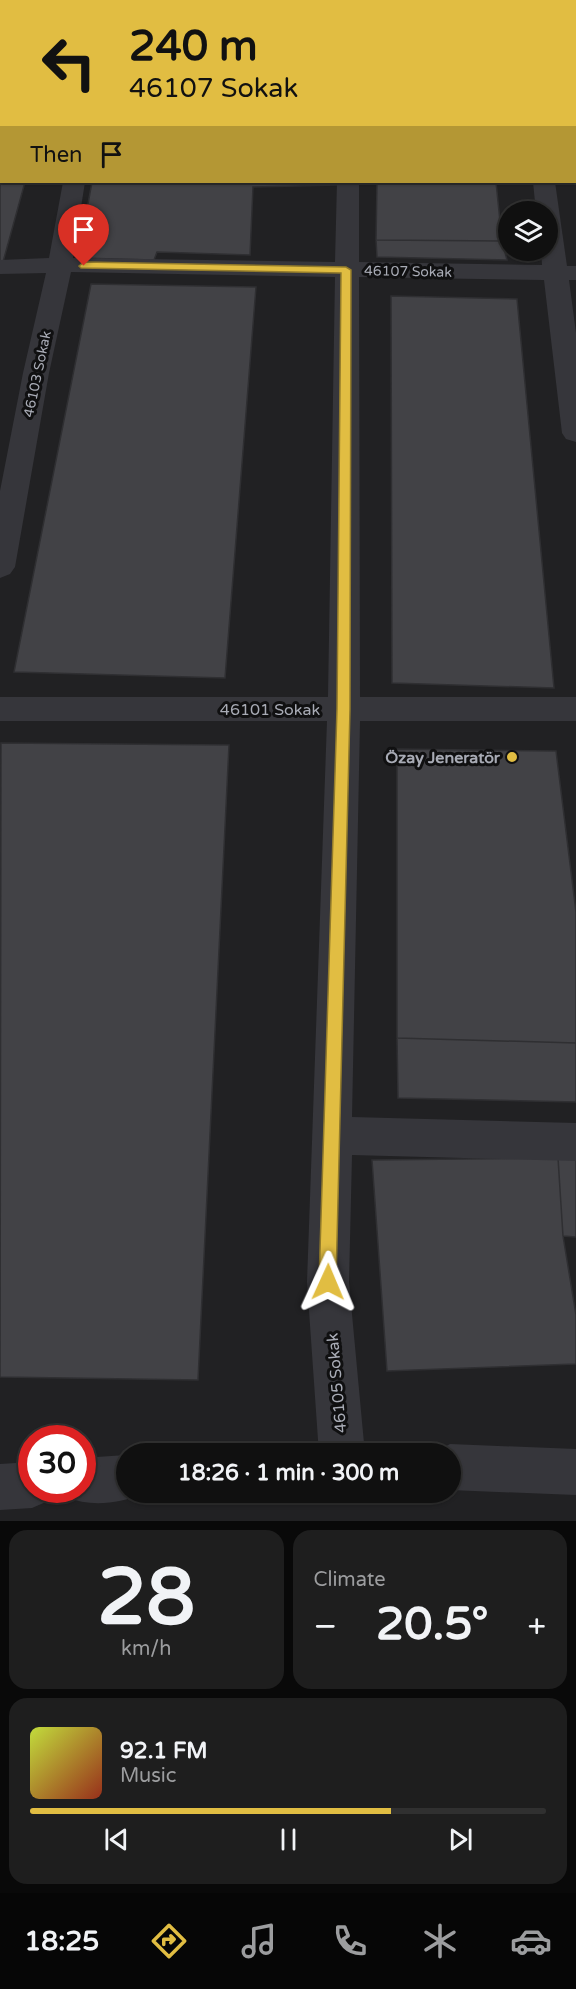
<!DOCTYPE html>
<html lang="en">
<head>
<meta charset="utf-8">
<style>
	:root { --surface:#101010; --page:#1e1e1e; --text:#f1f3f6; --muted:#9c9d9f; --line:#303030; --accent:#e1bd42 }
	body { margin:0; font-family:"Varela Round",sans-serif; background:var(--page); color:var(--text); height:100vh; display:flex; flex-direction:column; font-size:22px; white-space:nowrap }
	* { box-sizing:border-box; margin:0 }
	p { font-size:20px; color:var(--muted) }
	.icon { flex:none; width:33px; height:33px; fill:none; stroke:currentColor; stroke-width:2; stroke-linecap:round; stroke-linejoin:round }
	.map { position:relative; height:1521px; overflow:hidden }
	.panel { display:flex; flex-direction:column; gap:9px; padding:9px; background:#090909; flex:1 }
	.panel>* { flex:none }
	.hud { position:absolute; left:0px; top:0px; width:576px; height:183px; box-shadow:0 2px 4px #0004,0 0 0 2px var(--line); background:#e1bd42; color:#111; overflow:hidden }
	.fabs { position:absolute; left:498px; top:201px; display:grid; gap:12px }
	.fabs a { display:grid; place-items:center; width:60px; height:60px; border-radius:50%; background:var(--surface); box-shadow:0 2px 4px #0004,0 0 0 2px var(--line); font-size:30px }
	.speed { position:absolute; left:18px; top:1425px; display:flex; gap:12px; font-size:30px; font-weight:700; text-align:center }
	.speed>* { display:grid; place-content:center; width:78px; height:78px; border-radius:50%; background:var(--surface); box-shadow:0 2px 4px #0004,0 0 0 2px var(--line); line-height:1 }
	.speed .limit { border:9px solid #d22; background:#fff; color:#111 }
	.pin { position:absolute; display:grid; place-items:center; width:51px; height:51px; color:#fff; margin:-62px -26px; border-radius:50% 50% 50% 0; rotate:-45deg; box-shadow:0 0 6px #0007 }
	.pin .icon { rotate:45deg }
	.me { position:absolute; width:66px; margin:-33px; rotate:1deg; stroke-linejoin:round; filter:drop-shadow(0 0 4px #0008) }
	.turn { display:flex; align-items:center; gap:21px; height:126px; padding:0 30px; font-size:27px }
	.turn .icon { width:78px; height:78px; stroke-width:2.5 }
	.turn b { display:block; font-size:42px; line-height:51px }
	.then { display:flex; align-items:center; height:57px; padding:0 30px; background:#0003; gap:12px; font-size:22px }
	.big { font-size:45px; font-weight:700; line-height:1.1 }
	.panel .widget { flex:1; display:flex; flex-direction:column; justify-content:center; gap:9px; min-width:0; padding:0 21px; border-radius:18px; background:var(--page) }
	.panel .dial { align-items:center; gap:0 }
	.dial b { font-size:78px; line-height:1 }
	.song { display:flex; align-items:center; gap:18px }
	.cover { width:72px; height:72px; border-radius:9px; background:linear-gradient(135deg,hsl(70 70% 55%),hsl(10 70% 35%)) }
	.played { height:6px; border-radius:3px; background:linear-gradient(90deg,var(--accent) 70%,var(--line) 70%) }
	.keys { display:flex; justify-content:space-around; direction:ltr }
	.heat { display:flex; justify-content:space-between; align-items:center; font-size:33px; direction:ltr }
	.panel .tiles { flex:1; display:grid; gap:9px; grid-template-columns:1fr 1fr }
	.widget:last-child { grid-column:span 2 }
	.trip { position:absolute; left:116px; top:1443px; width:345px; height:60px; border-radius:30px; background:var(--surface); box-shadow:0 2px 4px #0004,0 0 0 2px var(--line); font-weight:700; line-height:60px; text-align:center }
	.menu { display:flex; height:96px; justify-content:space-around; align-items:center; background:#060606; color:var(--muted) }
	.menu .icon { width:42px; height:42px }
	.menu .selected { color:var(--accent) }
	.menu b { font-size:27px; color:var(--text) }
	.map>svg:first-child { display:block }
	.built { fill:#212123; fill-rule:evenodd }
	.building { fill:#424246; stroke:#2f2f32; stroke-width:1.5 }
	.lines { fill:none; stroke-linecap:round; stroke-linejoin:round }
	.street { fill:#36363b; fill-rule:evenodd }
	.route { fill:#e1bd42; stroke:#927b2b; stroke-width:1.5 }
	.poi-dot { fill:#e1bd42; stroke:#101011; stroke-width:2 }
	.labels { text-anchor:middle; stroke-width:6; stroke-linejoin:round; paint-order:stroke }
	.far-street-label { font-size:14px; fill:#a8abb5; stroke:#101011 }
	.street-label { font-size:16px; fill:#a8abb5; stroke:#101011 }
	.poi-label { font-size:16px; font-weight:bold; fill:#a8abb5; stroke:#101011; text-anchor:end }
</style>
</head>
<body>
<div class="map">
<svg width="576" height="1521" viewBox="0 0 576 1521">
	<rect width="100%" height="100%" fill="#151516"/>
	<path class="built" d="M 0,0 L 576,0 L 576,1521 L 0,1521 ZM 2,2 L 574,2 L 574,182 L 2,182 ZM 508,212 L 548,212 L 548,250 L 508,250 ZM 32,1438 L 82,1438 L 82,1490 L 32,1490 ZM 126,1454 L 450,1454 L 450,1492 L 126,1492 Z"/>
	<path class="building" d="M 162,0 L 316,0 L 162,2 Z
		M 419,0 L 516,0 L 517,2 L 420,2 Z
		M 0,8 L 2,182 L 25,182 L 3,262 L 0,262 Z
		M 92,182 L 337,182 L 338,185 L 253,187 L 250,255 L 157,252 L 154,260 L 78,258 Z
		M 377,182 L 496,182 L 502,241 L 376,240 Z
		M 376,240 L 502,241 L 507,260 L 377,257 Z
		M 91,284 L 256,287 L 225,678 L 14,672 Z
		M 391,296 L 517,299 L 554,688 L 392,683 Z
		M 1,743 L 229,745 L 198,1380 L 0,1377 Z
		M 397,749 L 556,751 L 576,912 L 576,1043 L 397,1038 Z
		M 397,1038 L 576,1043 L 576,1102 L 398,1098 Z
		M 558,1158 L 563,1236 L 576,1315 L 576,1364 L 387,1371 L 372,1160 Z
		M 558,1158 L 576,1159 L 576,1237 L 563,1236 Z"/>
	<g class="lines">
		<path class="street" d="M 95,0 L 115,0 L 115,2 L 95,2 Z
			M 341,0 L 361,0 L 361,2 L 341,2 Z
			M 574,21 L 576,21 L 576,33 L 574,33 Z
			M 63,182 L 85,182 L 73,258 L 335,262 L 337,182 L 359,182 L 359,262 L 542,265 L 541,250 L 548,250 L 548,212 L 536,212 L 533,182 L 555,182 L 567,266 L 576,266 L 576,280 L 569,280 L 576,333 L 576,442 L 566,439 L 562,433 L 544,280 L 359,277 L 360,697 L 576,697 L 576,721 L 360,721 L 352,1117 L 576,1123 L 576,1161 L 352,1155 L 349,1282 L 365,1454 L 319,1454 L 307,1282 L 327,721 L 0,721 L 0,697 L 328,697 L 335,277 L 71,272 L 49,373 L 15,567 L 10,574 L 0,578 L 0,491 L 23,373 L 46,273 L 0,274 L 0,260 L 49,258 Z
			M 450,1444 L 576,1449 L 576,1495 L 450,1490 L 450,1454 L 433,1454 Z
			M 126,1455 L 126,1492 L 142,1494 C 118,1504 90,1507 66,1497 L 63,1490 L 82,1490 L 82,1458 Z
			M 32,1462 L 32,1490 L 53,1490 L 48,1501 L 32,1508 L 0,1510 L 0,1464 Z"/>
	</g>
	<path class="route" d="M 84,262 L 346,267 L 351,270 L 350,709 L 336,1282 L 334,1288 L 328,1291 L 322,1288 L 319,1282 L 337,709 L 341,273 L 81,268 L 79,266 Z"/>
	<circle class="poi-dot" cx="512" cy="757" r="6"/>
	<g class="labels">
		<g class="far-street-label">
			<text transform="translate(408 271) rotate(1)" y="5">46107 Sokak</text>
			<text transform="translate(37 374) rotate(-78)" y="5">46103 Sokak</text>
		</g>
		<g class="street-label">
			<text x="270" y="715">46101 Sokak</text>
			<text transform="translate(336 1383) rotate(-95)" y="6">46105 Sokak</text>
		</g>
		<g class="poi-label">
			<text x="500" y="763">Özay Jeneratör</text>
		</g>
	</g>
</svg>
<div class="fabs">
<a><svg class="icon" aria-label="layers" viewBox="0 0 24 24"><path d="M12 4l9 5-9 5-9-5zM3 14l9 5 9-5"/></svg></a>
</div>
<div class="speed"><div class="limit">30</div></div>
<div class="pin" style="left:84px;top:266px;background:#d93025"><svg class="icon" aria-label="arrive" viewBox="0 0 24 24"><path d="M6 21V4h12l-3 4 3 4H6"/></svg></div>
<svg class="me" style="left:328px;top:1282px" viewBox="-20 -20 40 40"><path d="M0-17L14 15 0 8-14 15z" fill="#e1bd42" stroke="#fff" stroke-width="4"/></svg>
<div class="trip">18:26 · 1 min · 300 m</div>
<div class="hud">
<div class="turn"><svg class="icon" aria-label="left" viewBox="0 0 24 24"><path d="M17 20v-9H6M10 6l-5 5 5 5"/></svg><div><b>240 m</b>46107 Sokak</div></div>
<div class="then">Then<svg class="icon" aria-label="arrive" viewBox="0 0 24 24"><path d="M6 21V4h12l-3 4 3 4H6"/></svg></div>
</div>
</div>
<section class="panel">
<div class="tiles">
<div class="widget dial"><b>28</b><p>km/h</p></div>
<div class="widget"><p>Climate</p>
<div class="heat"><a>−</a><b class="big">20.5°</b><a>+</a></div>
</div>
<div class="widget">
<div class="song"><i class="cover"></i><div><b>92.1 FM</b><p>Music</p></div></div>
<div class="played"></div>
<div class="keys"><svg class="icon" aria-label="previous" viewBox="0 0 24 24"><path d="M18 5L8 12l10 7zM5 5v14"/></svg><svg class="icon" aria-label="pause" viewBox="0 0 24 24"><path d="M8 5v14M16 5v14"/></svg><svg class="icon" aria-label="next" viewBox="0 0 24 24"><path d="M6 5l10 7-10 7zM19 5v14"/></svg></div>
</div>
</div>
</section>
<nav class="menu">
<b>18:25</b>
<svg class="icon selected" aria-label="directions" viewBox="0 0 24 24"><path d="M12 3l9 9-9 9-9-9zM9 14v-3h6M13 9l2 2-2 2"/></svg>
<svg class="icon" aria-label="music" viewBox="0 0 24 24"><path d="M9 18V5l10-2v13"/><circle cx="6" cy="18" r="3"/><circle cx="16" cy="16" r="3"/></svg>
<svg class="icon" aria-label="phone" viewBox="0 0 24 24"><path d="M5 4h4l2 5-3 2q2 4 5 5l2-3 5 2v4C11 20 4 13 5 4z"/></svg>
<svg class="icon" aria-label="climate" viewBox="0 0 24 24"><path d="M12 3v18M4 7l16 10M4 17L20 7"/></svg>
<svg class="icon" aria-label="car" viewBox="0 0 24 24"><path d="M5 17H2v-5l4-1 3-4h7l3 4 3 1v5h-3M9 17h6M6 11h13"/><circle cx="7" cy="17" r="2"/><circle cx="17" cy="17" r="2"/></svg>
</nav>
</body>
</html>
